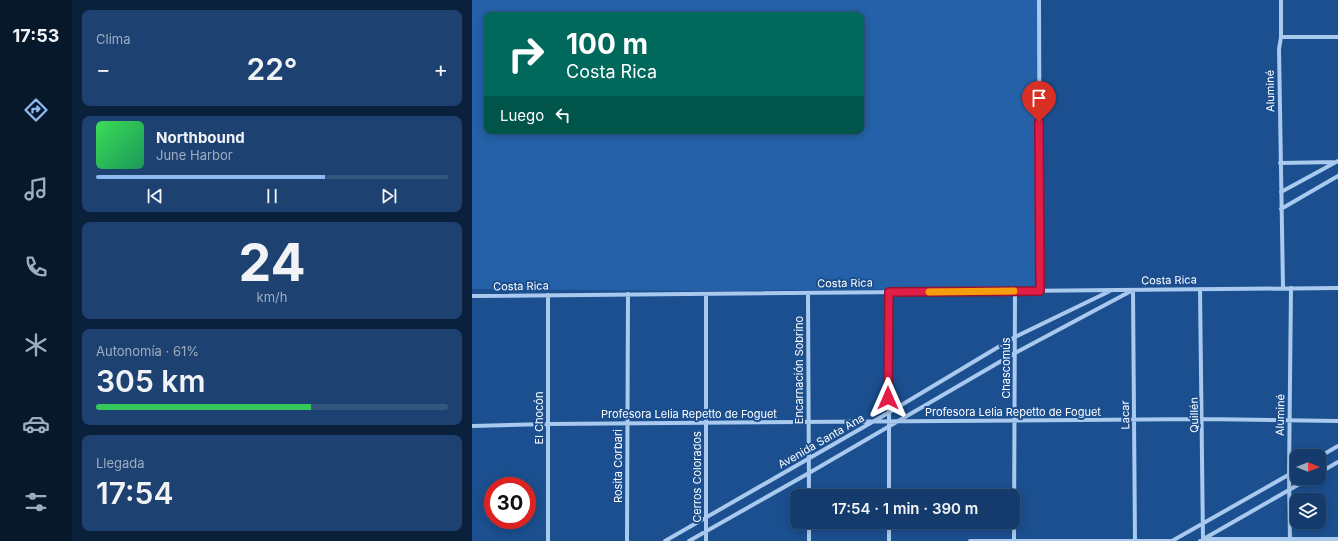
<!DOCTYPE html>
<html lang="es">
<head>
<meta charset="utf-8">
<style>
	:root { --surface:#143b6b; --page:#1d4271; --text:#f1f3f6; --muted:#9dadc1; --line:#33557e; --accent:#90b9f0 }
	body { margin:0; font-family:Inter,sans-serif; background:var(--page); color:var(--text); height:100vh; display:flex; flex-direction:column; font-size:15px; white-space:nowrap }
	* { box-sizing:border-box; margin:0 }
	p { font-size:13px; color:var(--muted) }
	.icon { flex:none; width:22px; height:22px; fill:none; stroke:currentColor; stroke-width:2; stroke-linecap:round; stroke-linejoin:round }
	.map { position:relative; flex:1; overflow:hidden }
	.drawer { display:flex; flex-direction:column; gap:10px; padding:10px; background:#0b203b; width:400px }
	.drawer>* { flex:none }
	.top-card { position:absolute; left:12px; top:12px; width:380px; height:122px; border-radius:8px; box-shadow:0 2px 10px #0003,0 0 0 1px var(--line); background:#00695c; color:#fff; overflow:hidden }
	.needle { width:26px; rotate:90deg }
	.tools { position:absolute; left:818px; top:449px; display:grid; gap:8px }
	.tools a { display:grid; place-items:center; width:36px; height:36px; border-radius:8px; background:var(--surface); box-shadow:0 2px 10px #0003,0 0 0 1px var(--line); font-size:20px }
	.speed { position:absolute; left:12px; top:477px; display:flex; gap:8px; font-size:20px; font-weight:700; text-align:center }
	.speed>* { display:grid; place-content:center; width:52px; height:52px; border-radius:50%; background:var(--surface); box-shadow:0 2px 10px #0003,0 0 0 1px var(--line); line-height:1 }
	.speed .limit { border:6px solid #d22; background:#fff; color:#111 }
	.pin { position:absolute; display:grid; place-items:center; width:34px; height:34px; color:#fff; margin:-41px -17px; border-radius:50% 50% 50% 0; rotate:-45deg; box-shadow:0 0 4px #0007 }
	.pin .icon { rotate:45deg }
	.me { position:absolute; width:44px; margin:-22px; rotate:0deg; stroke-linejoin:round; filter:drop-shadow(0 0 3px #0008) }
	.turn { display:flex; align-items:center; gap:14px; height:84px; padding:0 16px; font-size:18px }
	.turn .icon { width:52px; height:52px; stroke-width:2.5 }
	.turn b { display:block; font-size:28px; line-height:34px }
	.then { display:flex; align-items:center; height:38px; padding:0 16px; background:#0003; gap:8px; font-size:15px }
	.big { font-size:30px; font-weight:600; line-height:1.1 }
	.drawer .widget { flex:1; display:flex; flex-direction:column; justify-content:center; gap:6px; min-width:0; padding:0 14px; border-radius:8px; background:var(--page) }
	.drawer .dial { align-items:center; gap:0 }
	.dial b { font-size:52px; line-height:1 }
	.song { display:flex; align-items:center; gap:12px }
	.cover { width:48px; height:48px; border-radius:6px; background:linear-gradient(135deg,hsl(130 70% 55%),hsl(150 70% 35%)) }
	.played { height:4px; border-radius:2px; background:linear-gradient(90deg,var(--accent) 65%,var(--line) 65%) }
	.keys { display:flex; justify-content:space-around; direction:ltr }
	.heat { display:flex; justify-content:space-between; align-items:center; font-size:22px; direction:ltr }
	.charge { height:6px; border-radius:3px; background:linear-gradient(90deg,#34c759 61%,var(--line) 0) }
	.trip { position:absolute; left:318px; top:489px; width:230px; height:40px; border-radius:8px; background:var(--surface); box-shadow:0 2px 10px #0003,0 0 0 1px var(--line); font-weight:600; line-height:40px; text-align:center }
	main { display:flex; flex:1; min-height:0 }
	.menu { display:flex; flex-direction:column; width:72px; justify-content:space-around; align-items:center; background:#08182b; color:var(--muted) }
	.menu .icon { width:28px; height:28px }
	.menu .active { color:var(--accent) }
	.menu b { font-size:18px; color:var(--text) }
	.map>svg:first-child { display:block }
	.green { fill:#2461a8; fill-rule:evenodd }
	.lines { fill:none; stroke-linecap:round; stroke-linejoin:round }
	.minor { stroke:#a9c9ee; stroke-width:4 }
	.route-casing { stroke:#92132f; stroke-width:10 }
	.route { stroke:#e11d48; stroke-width:7 }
	.slow { stroke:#f59e0b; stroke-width:7 }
	.labels { text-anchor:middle; stroke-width:4; stroke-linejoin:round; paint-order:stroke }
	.street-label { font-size:11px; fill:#fff; stroke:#1b4f8f }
</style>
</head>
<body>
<main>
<nav class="menu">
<b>17:53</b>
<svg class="icon active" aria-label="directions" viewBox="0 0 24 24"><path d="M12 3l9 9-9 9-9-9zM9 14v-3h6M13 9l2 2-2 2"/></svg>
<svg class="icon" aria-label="music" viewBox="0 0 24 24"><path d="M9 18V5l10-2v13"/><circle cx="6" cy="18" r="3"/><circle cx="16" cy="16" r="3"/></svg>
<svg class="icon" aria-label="phone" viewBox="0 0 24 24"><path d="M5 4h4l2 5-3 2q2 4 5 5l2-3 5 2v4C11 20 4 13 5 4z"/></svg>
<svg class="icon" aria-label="climate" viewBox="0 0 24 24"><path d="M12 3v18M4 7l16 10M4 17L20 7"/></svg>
<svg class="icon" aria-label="car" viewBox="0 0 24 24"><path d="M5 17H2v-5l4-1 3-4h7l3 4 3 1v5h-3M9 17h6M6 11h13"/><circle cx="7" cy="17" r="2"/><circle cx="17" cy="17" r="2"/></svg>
<svg class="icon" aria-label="filters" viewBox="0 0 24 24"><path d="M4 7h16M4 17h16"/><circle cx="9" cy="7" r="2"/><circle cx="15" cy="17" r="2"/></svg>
</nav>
<section class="drawer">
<div class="widget"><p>Clima</p>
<div class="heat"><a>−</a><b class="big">22°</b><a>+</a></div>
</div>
<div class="widget">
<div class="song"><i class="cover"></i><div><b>Northbound</b><p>June Harbor</p></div></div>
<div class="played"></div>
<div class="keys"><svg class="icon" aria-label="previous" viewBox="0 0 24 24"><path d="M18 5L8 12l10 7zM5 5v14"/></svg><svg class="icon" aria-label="pause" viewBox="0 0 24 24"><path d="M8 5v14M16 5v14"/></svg><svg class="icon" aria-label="next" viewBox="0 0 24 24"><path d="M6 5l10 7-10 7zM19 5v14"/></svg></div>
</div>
<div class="widget dial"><b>24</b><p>km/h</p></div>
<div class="widget"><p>Autonomía · 61%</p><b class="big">305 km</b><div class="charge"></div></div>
<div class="widget"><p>Llegada</p><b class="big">17:54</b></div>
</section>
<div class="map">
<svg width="866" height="541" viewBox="0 0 866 541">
	<rect width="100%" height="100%" fill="#1b4f8f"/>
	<path class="green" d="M 0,0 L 566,0 L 566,288 L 232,291 L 0,289 ZM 15,15 L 389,15 L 389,131 L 15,131 Z"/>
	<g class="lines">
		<path class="minor" d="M 567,0 L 568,291
			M 809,0 L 809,37 L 807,49 L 811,288
			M 809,37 L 866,37
			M 808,163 L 864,162
			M 809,192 L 866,161
			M 809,209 L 866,176
			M 728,289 L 731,541
			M 336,293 L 337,496
			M 0,296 L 866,288
			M 0,426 L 76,424 L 731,419 L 866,421
			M 847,457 L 866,446
			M 847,473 L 866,462
			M 417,496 L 417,292
			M 337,522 L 337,541
			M 417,522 L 417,541
			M 731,539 L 866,539
			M 76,541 L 76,295
			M 155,541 L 156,294
			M 193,541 L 416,413 L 543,337 L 638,291
			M 217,541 L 337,473 L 543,353 L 661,290 L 663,541
			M 234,541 L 234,294
			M 498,541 L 700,541
			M 542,541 L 543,291
			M 700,541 L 825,470
			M 728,541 L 838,478
			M 818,541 L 817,475 L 819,288"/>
	</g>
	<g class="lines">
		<defs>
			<path id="route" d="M 416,398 L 417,292 L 568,291 L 567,122"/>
		</defs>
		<use href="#route" class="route-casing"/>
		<use href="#route" class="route"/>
		<path class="slow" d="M 457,292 L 542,291"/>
	</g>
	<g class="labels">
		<g class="street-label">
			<text transform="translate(798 91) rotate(-91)" y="4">Aluminé</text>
			<text transform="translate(697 280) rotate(-1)" y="4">Costa Rica</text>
			<text transform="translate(373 283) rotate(-1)" y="4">Costa Rica</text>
			<text transform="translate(49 286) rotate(-1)" y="4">Costa Rica</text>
			<text transform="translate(534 368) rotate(-90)" y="4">Chascomús</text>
			<text transform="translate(327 370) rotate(-90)" y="4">Encarnación Sobrino</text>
			<text x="541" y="416">Profesora Lelia Repetto de Foguet</text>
			<text x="217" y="418">Profesora Lelia Repetto de Foguet</text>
			<text transform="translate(653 415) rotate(-91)" y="4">Lacar</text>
			<text transform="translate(722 415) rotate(-91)" y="4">Quillén</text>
			<text transform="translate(808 415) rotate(-89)" y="4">Aluminé</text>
			<text transform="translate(67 418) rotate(-90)" y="4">El Chocón</text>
			<text transform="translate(349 441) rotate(-30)" y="4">Avenida Santa Ana</text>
			<text transform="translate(146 466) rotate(-90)" y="4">Rosita Corbari</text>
			<text transform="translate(225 477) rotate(-90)" y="4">Cerros Colorados</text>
		</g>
	</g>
</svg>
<div class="tools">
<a><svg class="needle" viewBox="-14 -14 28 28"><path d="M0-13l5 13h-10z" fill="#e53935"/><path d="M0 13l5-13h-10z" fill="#9dadc1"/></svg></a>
<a><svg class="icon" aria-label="layers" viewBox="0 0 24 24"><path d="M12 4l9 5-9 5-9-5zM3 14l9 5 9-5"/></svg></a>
</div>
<div class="speed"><div class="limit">30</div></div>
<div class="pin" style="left:567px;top:122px;background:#d93025"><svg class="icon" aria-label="arrive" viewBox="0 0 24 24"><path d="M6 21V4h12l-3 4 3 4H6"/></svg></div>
<svg class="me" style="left:416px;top:398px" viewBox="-20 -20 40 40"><path d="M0-17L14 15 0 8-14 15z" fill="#e11d48" stroke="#fff" stroke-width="4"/></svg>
<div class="trip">17:54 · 1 min · 390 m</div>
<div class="top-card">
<div class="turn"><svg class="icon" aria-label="right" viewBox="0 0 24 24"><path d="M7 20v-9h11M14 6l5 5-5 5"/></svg><div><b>100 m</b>Costa Rica</div></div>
<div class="then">Luego<svg class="icon" aria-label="left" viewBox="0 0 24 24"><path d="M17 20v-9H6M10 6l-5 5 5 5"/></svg></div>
</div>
</div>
</main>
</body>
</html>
